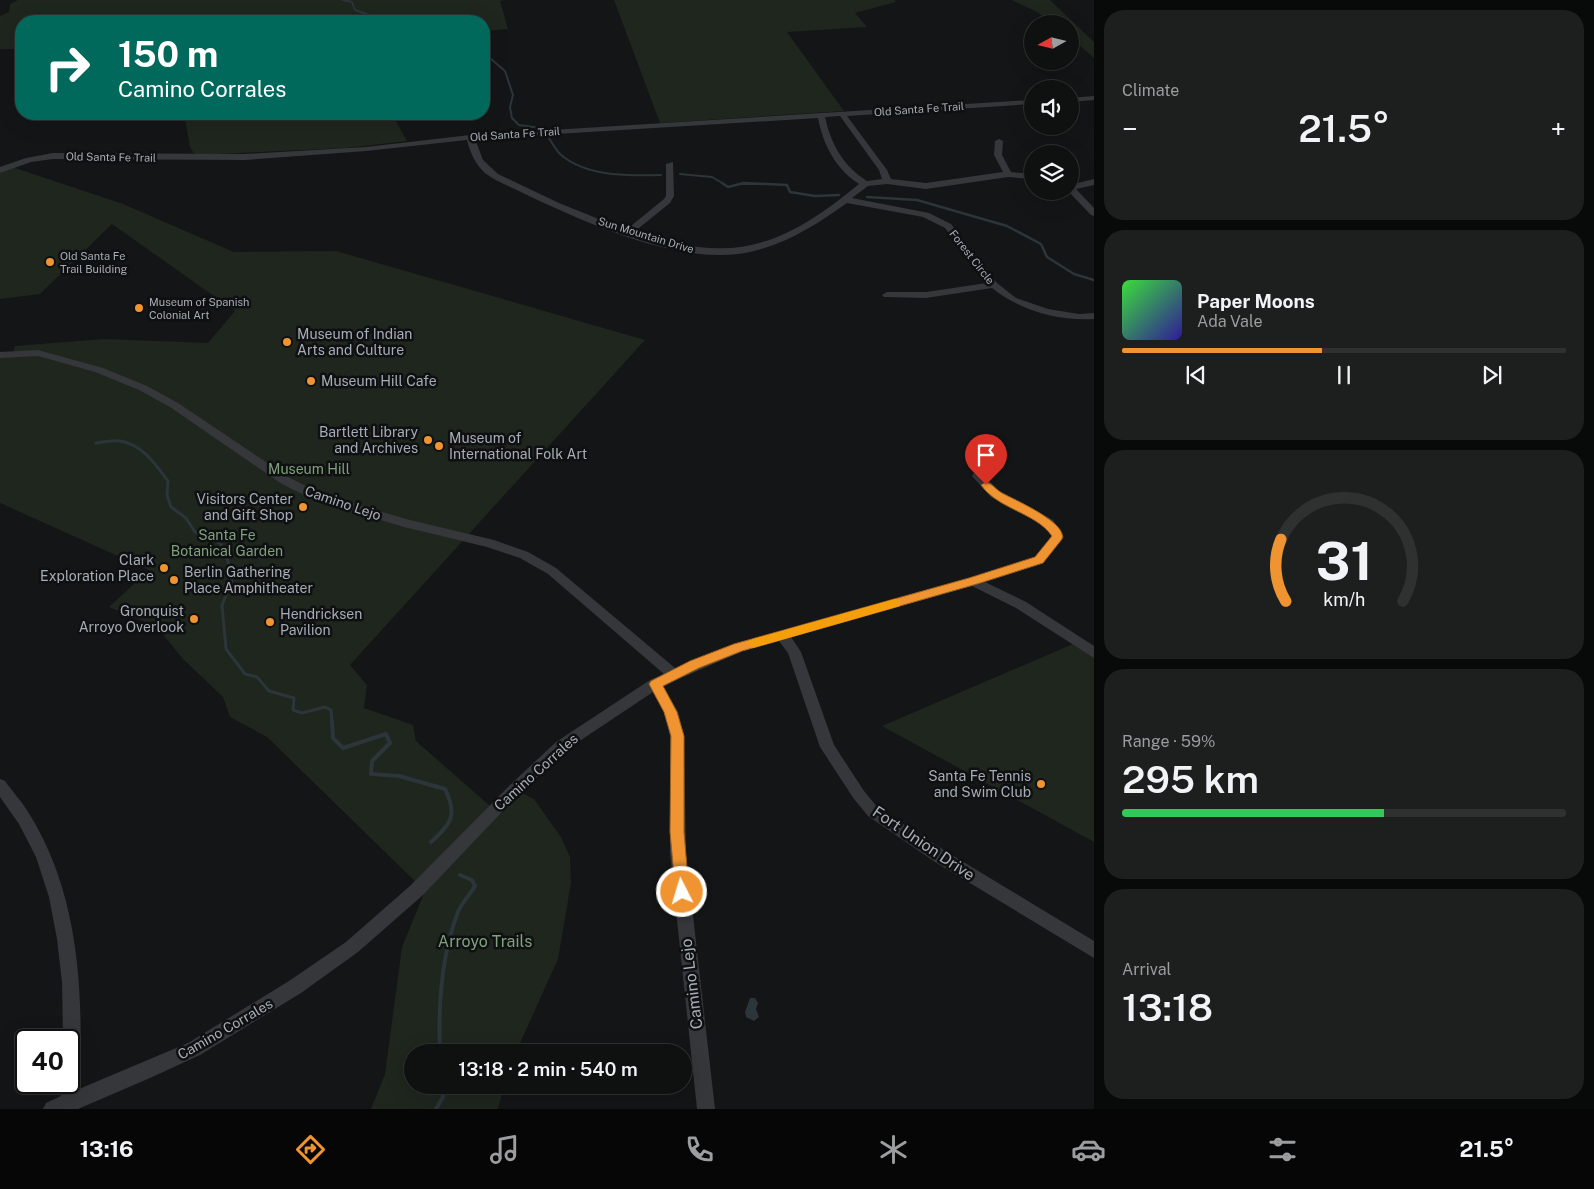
<!DOCTYPE html>
<html lang="en">
<head>
<meta charset="utf-8">
<style>
	:root { --surface:#0f1010; --page:#1d1e1e; --text:#f1f3f6; --muted:#9b9d9f; --line:#2f3030; --accent:#f09432 }
	body { margin:0; font-family:"Public Sans",sans-serif; background:var(--page); color:var(--text); height:100vh; display:flex; flex-direction:column; font-size:19px; white-space:nowrap }
	* { box-sizing:border-box; margin:0 }
	p { font-size:16px; color:var(--muted) }
	.icon { flex:none; width:28px; height:28px; fill:none; stroke:currentColor; stroke-width:2; stroke-linecap:round; stroke-linejoin:round }
	.map { position:relative; flex:1; overflow:hidden }
	.sheet { display:flex; flex-direction:column; gap:10px; padding:10px; background:#080909; width:500px }
	.sheet>* { flex:none }
	.top-card { position:absolute; left:15px; top:15px; width:475px; height:105px; border-radius:20px; box-shadow:0 5px 20px #0002,0 0 0 1px var(--line); background:#00695c; color:#fff; overflow:hidden }
	.needle { width:32px; rotate:262deg }
	.tools { position:absolute; left:1024px; top:15px; display:grid; gap:10px }
	.tools a { display:grid; place-items:center; width:55px; height:55px; border-radius:50%; background:var(--surface); box-shadow:0 5px 20px #0002,0 0 0 1px var(--line); font-size:25px }
	.speed { position:absolute; left:15px; top:1029px; display:flex; gap:10px; font-size:25px; font-weight:700; text-align:center }
	.speed>* { display:grid; place-content:center; width:65px; height:65px; border-radius:50%; background:var(--surface); box-shadow:0 5px 20px #0002,0 0 0 1px var(--line); line-height:1 }
	.speed .limit { border:2px solid #111; border-radius:8px; background:#fff; color:#111 }
	.pin { position:absolute; display:grid; place-items:center; width:42px; height:42px; color:#fff; margin:-51px -21px; border-radius:50% 50% 50% 0; rotate:-45deg; box-shadow:0 0 5px #0007 }
	.pin .icon { rotate:45deg }
	.me { position:absolute; width:55px; margin:-28px; rotate:355deg; stroke-linejoin:round; filter:drop-shadow(0 0 4px #0008) }
	.turn { display:flex; align-items:center; gap:18px; height:105px; padding:0 20px; font-size:22px }
	.turn .icon { width:65px; height:65px; stroke-width:2.5 }
	.turn b { display:block; font-size:35px; line-height:42px }
	.big { font-size:38px; font-weight:600; line-height:1.1 }
	.sheet .card { flex:1; display:flex; flex-direction:column; justify-content:center; gap:8px; min-width:0; padding:0 18px; border-radius:20px; background:var(--page) }
	.sheet .dial { align-items:center; gap:0 }
	.dial svg { height:130px; overflow:visible; fill:none; stroke:var(--line); stroke-width:7; stroke-linecap:round; text-anchor:middle }
	.dial text { fill:var(--text); stroke:none }
	.song { display:flex; align-items:center; gap:15px }
	.cover { width:60px; height:60px; border-radius:8px; background:linear-gradient(135deg,hsl(120 70% 55%),hsl(250 70% 35%)) }
	.played { height:5px; border-radius:2px; background:linear-gradient(90deg,var(--accent) 45%,var(--line) 45%) }
	.keys { display:flex; justify-content:space-around; direction:ltr }
	.heat { display:flex; justify-content:space-between; align-items:center; font-size:28px; direction:ltr }
	.charge { height:8px; border-radius:4px; background:linear-gradient(90deg,#34c759 59%,var(--line) 0) }
	.trip { position:absolute; left:404px; top:1044px; width:288px; height:50px; border-radius:25px; background:var(--surface); box-shadow:0 5px 20px #0002,0 0 0 1px var(--line); font-weight:600; line-height:50px; text-align:center }
	.tabs { display:flex; height:80px; justify-content:space-around; align-items:center; background:#060606; color:var(--muted) }
	.tabs .icon { width:35px; height:35px }
	.tabs .selected { color:var(--accent) }
	.tabs b { font-size:22px; color:var(--text) }
	main { display:flex; flex:1; min-height:0 }
	.map>svg:first-child { display:block }
	.green { fill:#1e261e }
	.water { fill:#2b353a }
	.lines { fill:none; stroke-linecap:round; stroke-linejoin:round }
	.stream-far3 { stroke:#2b353a; stroke-width:2 }
	.stream-far2 { stroke:#2b353a; stroke-width:2.5 }
	.stream-far1 { stroke:#2b353a; stroke-width:3 }
	.stream { stroke:#2b353a; stroke-width:4 }
	.minor { fill:#35373b; fill-rule:evenodd }
	.route { fill:#f09432; stroke:#9c6020 }
	.slow { fill:#f59e0b }
	.poi-dot { fill:#f09432; stroke:#0f1011; stroke-width:2 }
	.labels { text-anchor:middle; stroke-width:5; stroke-linejoin:round; paint-order:stroke }
	.far-street-label { font-size:11px; fill:#a6adb6; stroke:#0f1011 }
	.far-poi-label { font-size:11px; fill:#a6adb6; stroke:#0f1011; text-anchor:start }
	.poi-label { font-size:14px; fill:#a6adb6; stroke:#0f1011; text-anchor:start }
	.park-label { font-size:14px; fill:#80a17d; stroke:#0f1011 }
	.street-label { font-size:14px; fill:#a6adb6; stroke:#0f1011 }
	.near-street-label { font-size:16px; fill:#a6adb6; stroke:#0f1011 }
	.near-park-label { font-size:16px; fill:#80a17d; stroke:#0f1011 }
</style>
</head>
<body>
<main>
<div class="map">
<svg width="1094" height="1109" viewBox="0 0 1094 1109">
	<rect width="100%" height="100%" fill="#141516"/>
	<path class="green" d="M 18,0 L 507,0 L 500,1 L 508,29 L 484,31 L 484,21 L 21,21 L 21,49 L 0,49 L 0,16 L 9,12 L 10,4 Z
		M 614,0 L 894,0 L 896,2 L 855,13 L 867,27 L 787,32 L 844,111 L 660,123 Z
		M 1012,0 L 1050,0 L 1094,42 L 1094,58 L 1070,37 L 1070,24 L 1053,24 L 1037,12 Z
		M 184,114 L 392,114 L 407,141 L 346,148 L 195,155 L 190,147 Z
		M 12,167 L 123,204 L 234,252 L 336,251 L 645,340 L 350,665 L 367,685 L 364,708 L 413,725 L 416,741 L 498,813 L 520,792 L 534,799 L 561,837 L 570,857 L 571,883 L 558,959 L 516,1052 L 412,1052 L 412,1085 L 504,1085 L 498,1109 L 371,1109 L 385,1074 L 402,947 L 425,891 L 267,737 L 230,717 L 223,697 L 183,659 L 157,627 L 109,607 L 149,570 L 0,503 L 0,357 L 13,355 L 15,346 L 104,339 L 208,343 L 235,311 L 112,224 L 40,294 L 0,299 L 0,173 Z
		M 1073,644 L 1094,657 L 1094,842 L 882,726 Z"/>
	<path class="water" d="M 750,998 L 755,998 L 758,1003 L 756,1009 L 759,1017 L 754,1021 L 746,1017 L 745,1012 Z"/>
	<g class="lines">
		<path class="stream-far3" d="M 343,0 L 352,2 L 355,10 L 387,21
			M 484,53 L 505,71 L 513,95 L 510,107 L 512,118 L 519,125 L 540,128
			M 547,135 C 551,141 555,149 560,154 C 586,177 629,176 661,175
			M 680,174 L 712,177 L 724,184
			M 739,184 L 770,184"/>
		<path class="stream-far2" d="M 722,183 L 728,187 L 744,183 L 787,185 L 790,192 L 815,196 L 839,195
			M 867,197 L 917,200 L 1007,226 L 1041,244 L 1047,257 L 1074,274 L 1094,280"/>
		<path class="stream-far1" d="M 96,443 C 103,442 113,440 120,441 C 142,444 156,465 168,481 L 167,495 L 171,507 L 186,518 L 195,532 L 221,544 L 229,564 L 232,581 L 222,605 L 226,649 L 245,674 L 257,677 L 269,691 L 294,698 L 293,710 L 302,713 L 325,707 L 331,710 L 332,722"/>
		<path class="stream" d="M 332,721 L 333,738 L 343,748 L 386,734 L 390,743 L 372,761 L 371,774 L 399,776 L 445,789 C 458,815 451,824 431,842
			M 440,1052 C 438,1005 441,956 458,912 C 462,902 470,895 475,886 L 472,880 L 460,875
			M 436,1109 L 443,1097 L 442,1085"/>
		<path class="minor" d="M 1094,96 L 1094,100 L 1070,102 L 1070,98 Z
			M 1032,100 L 1032,104 L 847,116 L 887,170 L 891,179 L 926,183 L 1003,172 L 994,155 L 995,141 L 999,139 L 1003,141 L 1002,155 L 1011,172 L 1032,174 L 1032,179 L 1008,177 L 926,189 L 887,184 L 868,186 L 852,198 L 929,213 L 951,224 L 997,283 L 1016,298 L 1048,309 L 1079,314 L 1094,313 L 1094,319 C 1057,321 1021,311 992,288 L 926,298 L 884,297 L 882,295 L 887,292 L 926,292 L 987,283 L 945,228 L 923,217 L 847,203 C 815,226 778,249 738,254 C 672,262 584,222 525,194 C 512,187 496,182 485,173 C 475,164 470,152 467,140 L 366,151 L 245,160 L 53,159 L 31,162 L 0,173 L 0,167 L 26,158 L 53,153 L 245,154 L 366,147 L 470,135 ZM 840,116 L 879,170 L 882,179 L 867,181 C 843,166 831,144 825,117 ZM 818,118 C 823,145 836,169 859,184 C 780,249 733,264 634,232 L 670,203 L 674,196 L 673,162 L 666,164 L 666,196 L 664,199 L 626,230 L 559,203 L 498,174 L 483,160 L 475,139 Z
			M 1094,179 L 1094,185 L 1076,189 L 1094,208 L 1094,216 L 1091,215 L 1068,191 L 1070,191 L 1070,185 Z
			M 38,350 L 103,368 L 147,386 L 178,403 L 290,478 L 322,494 L 406,519 L 494,540 L 528,552 L 556,568 L 675,668 L 734,644 L 970,578 L 1035,557 L 1052,537 L 1045,526 L 991,497 L 972,476 L 974,473 L 982,473 L 999,491 L 1053,520 L 1064,537 L 1043,563 L 985,582 L 1026,602 L 1094,646 L 1094,658 L 1016,608 L 972,586 L 791,637 L 801,652 L 834,745 L 864,791 L 878,808 L 947,852 L 1094,941 L 1094,958 L 935,862 L 868,816 L 854,799 L 820,747 L 788,653 L 779,641 L 743,651 L 663,686 L 678,712 L 684,736 L 686,854 L 715,1109 L 697,1109 L 670,854 L 670,736 L 664,712 L 653,692 L 566,750 L 519,794 L 423,895 L 358,952 L 301,993 L 200,1055 L 150,1078 L 78,1109 L 43,1109 L 46,1103 L 61,1096 L 62,1082 L 69,1082 L 69,1040 L 63,1040 L 62,982 L 57,939 L 49,897 L 36,857 L 19,824 L 0,797 L 0,779 L 5,781 C 13,792 23,803 30,815 C 80,896 84,997 79,1089 L 188,1043 L 289,981 L 346,942 L 411,885 L 509,786 L 556,742 L 650,680 L 664,674 L 548,574 L 520,558 L 487,547 L 404,527 L 314,500 L 282,484 L 170,407 L 139,390 L 95,372 L 38,356 L 0,358 L 0,352 Z"/>
	</g>
	<path class="route" d="M 986,482 C 993,484 996,490 1002,493 C 1015,500 1068,523 1062,539 L 1043,563 L 977,584 L 742,651 L 699,668 L 663,686 L 677,712 L 684,736 L 684,832 L 689,892 L 687,897 L 682,899 L 676,897 L 670,832 L 671,736 L 664,712 L 649,684 L 651,681 L 690,661 L 734,644 L 969,578 L 1035,557 L 1052,536 C 1035,512 999,510 981,485 Z"/>
	<path class="slow" d="M 895,599 L 900,600 L 900,606 L 753,648 L 747,643 L 753,639 Z"/>
	<g class="poi-dot">
		<circle cx="50" cy="262" r="5"/>
		<circle cx="139" cy="308" r="5"/>
		<circle cx="287" cy="342" r="5"/>
		<circle cx="311" cy="381" r="5"/>
		<circle cx="428" cy="440" r="5"/>
		<circle cx="439" cy="446" r="5"/>
		<circle cx="303" cy="507" r="5"/>
		<circle cx="164" cy="568" r="5"/>
		<circle cx="174" cy="580" r="5"/>
		<circle cx="194" cy="619" r="5"/>
		<circle cx="270" cy="622" r="5"/>
		<circle cx="1041" cy="784" r="5"/>
	</g>
	<g class="labels">
		<g class="far-street-label">
			<text transform="translate(919 109) rotate(-4)" y="4">Old Santa Fe Trail</text>
			<text transform="translate(515 134) rotate(-4)" y="4">Old Santa Fe Trail</text>
			<text transform="translate(111 157) rotate(1)" y="4">Old Santa Fe Trail</text>
			<text transform="translate(646 235) rotate(17)" y="4">Sun Mountain Drive</text>
			<text transform="translate(972 257) rotate(52)" y="4">Forest Circle</text>
		</g>
		<g class="far-poi-label">
			<text x="60" y="260">Old Santa Fe<tspan x="60" dy="13">Trail Building</tspan></text>
			<text x="149" y="306">Museum of Spanish<tspan x="149" dy="13">Colonial Art</tspan></text>
		</g>
		<g class="poi-label">
			<text x="297" y="339">Museum of Indian<tspan x="297" dy="16">Arts and Culture</tspan></text>
			<text x="321" y="386">Museum Hill Cafe</text>
			<text x="418" y="437" text-anchor="end">Bartlett Library<tspan x="418" dy="16">and Archives</tspan></text>
			<text x="449" y="443">Museum of<tspan x="449" dy="16">International Folk Art</tspan></text>
			<text x="293" y="504" text-anchor="end">Visitors Center<tspan x="293" dy="16">and Gift Shop</tspan></text>
			<text x="154" y="565" text-anchor="end">Clark<tspan x="154" dy="16">Exploration Place</tspan></text>
			<text x="184" y="577">Berlin Gathering<tspan x="184" dy="16">Place Amphitheater</tspan></text>
			<text x="184" y="616" text-anchor="end">Gronquist<tspan x="184" dy="16">Arroyo Overlook</tspan></text>
			<text x="280" y="619">Hendricksen<tspan x="280" dy="16">Pavilion</tspan></text>
			<text x="1031" y="781" text-anchor="end">Santa Fe Tennis<tspan x="1031" dy="16">and Swim Club</tspan></text>
		</g>
		<g class="park-label">
			<text x="309" y="474">Museum Hill</text>
			<text x="227" y="540">Santa Fe<tspan x="227" dy="16">Botanical Garden</tspan></text>
		</g>
		<g class="street-label">
			<text transform="translate(343 503) rotate(19)" y="5">Camino Lejo</text>
			<text transform="translate(536 772) rotate(-42)" y="5">Camino Corrales</text>
			<text transform="translate(225 1029) rotate(-30)" y="5">Camino Corrales</text>
		</g>
		<g class="near-street-label">
			<text transform="translate(924 843) rotate(34)" y="6">Fort Union Drive</text>
			<text transform="translate(691 984) rotate(-97)" y="6">Camino Lejo</text>
		</g>
		<g class="near-park-label">
			<text x="485" y="947">Arroyo Trails</text>
		</g>
	</g>
</svg>
<div class="tools">
<a><svg class="needle" viewBox="-14 -14 28 28"><path d="M0-13l5 13h-10z" fill="#e53935"/><path d="M0 13l5-13h-10z" fill="#9b9d9f"/></svg></a>
<a><svg class="icon" aria-label="sound" viewBox="0 0 24 24"><path d="M4 9h4l5-4v14l-5-4H4zM17 9q2 3 0 6"/></svg></a>
<a><svg class="icon" aria-label="layers" viewBox="0 0 24 24"><path d="M12 4l9 5-9 5-9-5zM3 14l9 5 9-5"/></svg></a>
</div>
<div class="speed"><div class="limit">40</div></div>
<div class="pin" style="left:986px;top:485px;background:#d93025"><svg class="icon" aria-label="arrive" viewBox="0 0 24 24"><path d="M6 21V4h12l-3 4 3 4H6"/></svg></div>
<svg class="me" style="left:682px;top:892px" viewBox="-20 -20 40 40"><circle r="17" fill="#f09432" stroke="#fff" stroke-width="3"/><path d="M0-11L8 9 0 5-8 9z" fill="#fff"/></svg>
<div class="trip">13:18 · 2 min · 540 m</div>
<div class="top-card">
<div class="turn"><svg class="icon" aria-label="right" viewBox="0 0 24 24"><path d="M7 20v-9h11M14 6l5 5-5 5"/></svg><div><b>150 m</b>Camino Corrales</div></div>
</div>
</div>
<section class="sheet">
<div class="card"><p>Climate</p>
<div class="heat"><a>−</a><b class="big">21.5°</b><a>+</a></div>
</div>
<div class="card">
<div class="song"><i class="cover"></i><div><b>Paper Moons</b><p>Ada Vale</p></div></div>
<div class="played"></div>
<div class="keys"><svg class="icon" aria-label="previous" viewBox="0 0 24 24"><path d="M18 5L8 12l10 7zM5 5v14"/></svg><svg class="icon" aria-label="pause" viewBox="0 0 24 24"><path d="M8 5v14M16 5v14"/></svg><svg class="icon" aria-label="next" viewBox="0 0 24 24"><path d="M6 5l10 7-10 7zM19 5v14"/></svg></div>
</div>
<div class="card dial"><svg viewBox="0 0 100 80">
<path d="M14 69A42 42 0 1 1 86 69"/>
<path d="M14 69A42 42 0 0 1 11 31" stroke="#f09432"/>
<text x="50" y="56" font-size="32" font-weight="700">31</text>
<text x="50" y="72" font-size="11">km/h</text>
</svg></div>
<div class="card"><p>Range · 59%</p><b class="big">295 km</b><div class="charge"></div></div>
<div class="card"><p>Arrival</p><b class="big">13:18</b></div>
</section>
</main>
<nav class="tabs">
<b>13:16</b>
<svg class="icon selected" aria-label="directions" viewBox="0 0 24 24"><path d="M12 3l9 9-9 9-9-9zM9 14v-3h6M13 9l2 2-2 2"/></svg>
<svg class="icon" aria-label="music" viewBox="0 0 24 24"><path d="M9 18V5l10-2v13"/><circle cx="6" cy="18" r="3"/><circle cx="16" cy="16" r="3"/></svg>
<svg class="icon" aria-label="phone" viewBox="0 0 24 24"><path d="M5 4h4l2 5-3 2q2 4 5 5l2-3 5 2v4C11 20 4 13 5 4z"/></svg>
<svg class="icon" aria-label="climate" viewBox="0 0 24 24"><path d="M12 3v18M4 7l16 10M4 17L20 7"/></svg>
<svg class="icon" aria-label="car" viewBox="0 0 24 24"><path d="M5 17H2v-5l4-1 3-4h7l3 4 3 1v5h-3M9 17h6M6 11h13"/><circle cx="7" cy="17" r="2"/><circle cx="17" cy="17" r="2"/></svg>
<svg class="icon" aria-label="filters" viewBox="0 0 24 24"><path d="M4 7h16M4 17h16"/><circle cx="9" cy="7" r="2"/><circle cx="15" cy="17" r="2"/></svg>
<b>21.5°</b>
</nav>
</body>
</html>
